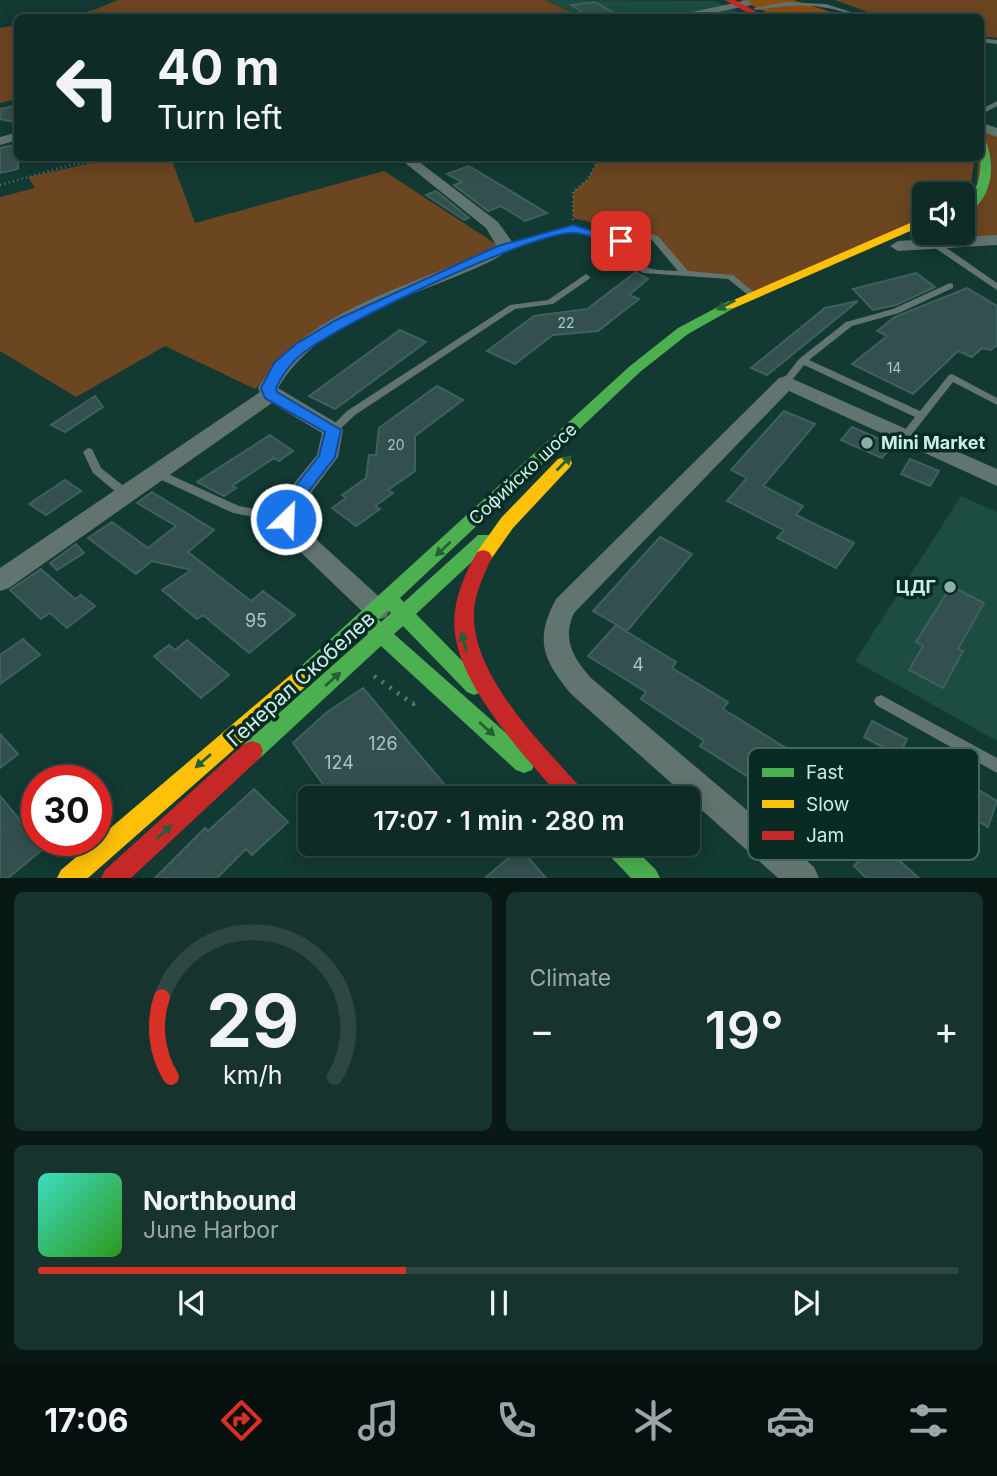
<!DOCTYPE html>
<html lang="en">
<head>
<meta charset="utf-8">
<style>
	:root { --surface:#0e2b26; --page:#17332e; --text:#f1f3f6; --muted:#9ba7a7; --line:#2e4743; --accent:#d93025 }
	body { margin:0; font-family:Inter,sans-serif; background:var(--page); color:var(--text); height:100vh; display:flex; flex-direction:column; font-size:26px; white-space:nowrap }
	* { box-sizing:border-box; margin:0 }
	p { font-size:23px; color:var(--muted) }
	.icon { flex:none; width:38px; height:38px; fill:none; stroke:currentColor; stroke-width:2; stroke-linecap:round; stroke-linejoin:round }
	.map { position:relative; height:878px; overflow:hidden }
	.side { display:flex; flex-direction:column; gap:14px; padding:14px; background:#081815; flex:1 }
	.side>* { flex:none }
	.hud { position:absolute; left:14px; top:14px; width:970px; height:147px; border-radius:10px; box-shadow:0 4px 18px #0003,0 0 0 2px var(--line); background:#0e2b26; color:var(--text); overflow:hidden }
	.controls { position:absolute; left:912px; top:182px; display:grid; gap:14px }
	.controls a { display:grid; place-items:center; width:63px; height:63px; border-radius:10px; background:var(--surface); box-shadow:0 4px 18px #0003,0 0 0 2px var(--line); font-size:35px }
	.speed { position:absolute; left:21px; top:765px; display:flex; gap:14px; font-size:35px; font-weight:700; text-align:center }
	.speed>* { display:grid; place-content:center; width:91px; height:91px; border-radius:50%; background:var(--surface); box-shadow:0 4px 18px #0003,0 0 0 2px var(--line); line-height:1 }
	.speed .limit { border:10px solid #d22; background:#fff; color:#111 }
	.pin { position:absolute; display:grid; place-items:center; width:60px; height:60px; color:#fff; margin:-30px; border-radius:14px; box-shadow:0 4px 10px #0006 }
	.me { position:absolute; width:77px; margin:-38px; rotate:24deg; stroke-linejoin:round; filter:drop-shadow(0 0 5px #0008) }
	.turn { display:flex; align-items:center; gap:24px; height:147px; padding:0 28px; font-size:32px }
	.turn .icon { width:91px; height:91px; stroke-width:2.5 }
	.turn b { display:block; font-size:49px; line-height:60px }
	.big { font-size:52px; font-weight:600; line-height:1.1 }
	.side .widget { flex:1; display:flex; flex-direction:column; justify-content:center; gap:10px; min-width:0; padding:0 24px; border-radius:10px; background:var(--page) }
	.side .dial { align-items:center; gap:0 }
	.dial svg { height:182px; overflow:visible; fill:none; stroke:var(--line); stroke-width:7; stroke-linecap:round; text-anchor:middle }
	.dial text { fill:var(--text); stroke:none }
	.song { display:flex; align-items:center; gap:21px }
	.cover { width:84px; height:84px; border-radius:10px; background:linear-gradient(135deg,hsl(170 70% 55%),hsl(110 70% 35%)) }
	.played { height:7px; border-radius:4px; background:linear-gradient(90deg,var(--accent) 40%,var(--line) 40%) }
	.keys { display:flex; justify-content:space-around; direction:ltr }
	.heat { display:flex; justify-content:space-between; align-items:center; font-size:38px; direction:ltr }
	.side .tiles { flex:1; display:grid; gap:14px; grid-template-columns:1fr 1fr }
	.widget:last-child { grid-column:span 2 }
	.trip { position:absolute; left:298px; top:786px; width:402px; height:70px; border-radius:10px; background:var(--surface); box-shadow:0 4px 18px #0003,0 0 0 2px var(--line); font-weight:600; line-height:70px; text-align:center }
	.menu { display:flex; height:112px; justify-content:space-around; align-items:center; background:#06110f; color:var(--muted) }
	.menu .icon { width:49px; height:49px }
	.menu .on { color:var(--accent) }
	.menu b { font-size:32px; color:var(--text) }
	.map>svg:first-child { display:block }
	.built { fill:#1c4c42 }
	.green { fill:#6c4521 }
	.forest { fill:#894f0f }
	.building { fill:#34504e; stroke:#3f615d; stroke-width:2 }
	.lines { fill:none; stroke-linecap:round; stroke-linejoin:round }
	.path-far1 { stroke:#61736f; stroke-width:2.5; stroke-dasharray:1 3.5; stroke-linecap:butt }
	.path { stroke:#61736f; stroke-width:4.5; stroke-dasharray:2.5 7; stroke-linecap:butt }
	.lane { fill:#627470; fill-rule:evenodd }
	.street { fill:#627470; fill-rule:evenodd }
	.fast { fill:#4caf50; fill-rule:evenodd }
	.slow { fill:#ffc107; fill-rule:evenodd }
	.jam { fill:#c62828; fill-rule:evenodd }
	.oneway { fill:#246036 }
	.route { fill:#1a73e8; stroke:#114b97; stroke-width:2 }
	.poi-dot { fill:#8aafa6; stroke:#092b24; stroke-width:2.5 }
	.labels { text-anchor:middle; stroke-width:7; stroke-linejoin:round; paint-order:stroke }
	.number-label { font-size:14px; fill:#a4c7bf }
	.poi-label { font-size:18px; font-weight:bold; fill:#caefe5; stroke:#092b24; text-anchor:start }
	.street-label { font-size:18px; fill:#caefe5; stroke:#092b24 }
	.near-number-label { font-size:18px; fill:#a4c7bf }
	.near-street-label { font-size:21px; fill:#caefe5; stroke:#092b24 }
	.key { fill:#092b24; stroke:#43665e; stroke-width:2 }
	.key-label { font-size:19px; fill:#caefe5 }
</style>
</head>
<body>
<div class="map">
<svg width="997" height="878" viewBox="0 0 997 878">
	<rect width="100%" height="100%" fill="#123932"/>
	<path class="built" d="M 545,0 L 715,1 L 750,17 L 581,17 Z
		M 961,496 L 997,512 L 997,741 L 855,661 Z"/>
	<path class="green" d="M 118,0 L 545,0 L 581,17 L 62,17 L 94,10 Z
		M 835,0 L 997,0 L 997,38 L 980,36 L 980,18 L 881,17 Z
		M 17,25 L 17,99 L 0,103 L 0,28 Z
		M 980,126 L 997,133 L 997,240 L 898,246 L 927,233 L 962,233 L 963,213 L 976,201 Z
		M 114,158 L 171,158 L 195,223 L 384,171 L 502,248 L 341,323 L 301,347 L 255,389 L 165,346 L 76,397 L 0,351 L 0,197 L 35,188 L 28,177 Z
		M 599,158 L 975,158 L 970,187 L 963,195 L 924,194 L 924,221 L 751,293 L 730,277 L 684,272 L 655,238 L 573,218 L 573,192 L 588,179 Z"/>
	<path class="forest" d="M 741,0 L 793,0 L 834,13 L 831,16 L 835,17 L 776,17 Z"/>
	<path class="building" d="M 595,2 L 623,18 L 592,18 L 571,5 Z
		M 18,105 L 18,123 L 0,119 L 0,109 Z
		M 18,144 L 18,169 L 0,173 L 0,148 Z
		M 469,166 L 547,213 L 525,221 L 501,206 L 488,211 L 454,185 L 462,182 L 447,174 Z
		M 436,191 L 469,218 L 464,220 L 426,195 Z
		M 636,272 L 648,279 L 629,295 L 639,299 L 598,331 L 553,335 L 515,364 L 487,351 L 534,316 L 587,309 Z
		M 916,273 L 935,287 L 896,305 L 873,310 L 853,289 Z
		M 967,288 L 997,306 L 997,345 L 991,350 L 982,348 L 972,357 L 958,351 L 913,394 L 852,364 L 887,336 L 877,331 L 895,317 Z
		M 858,301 L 767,375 L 751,368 L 825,308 Z
		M 400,330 L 426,342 L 335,409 L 309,396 Z
		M 437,386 L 463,400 L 415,436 L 415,471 L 388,490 L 393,493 L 375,506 L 380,509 L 356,526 L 332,508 L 346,498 L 342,495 L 366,478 L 369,455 L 376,455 L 379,428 Z
		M 95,396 L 103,407 L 65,432 L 51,425 Z
		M 784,411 L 815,424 L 763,486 L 803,506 L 796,515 L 854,543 L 836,568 L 777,538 L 784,530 L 727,501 L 747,478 L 731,470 Z
		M 852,427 L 893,445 L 882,458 L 841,440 Z
		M 270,435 L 293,451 L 279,461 L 274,458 L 232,486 L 236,488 L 224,496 L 197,482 Z
		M 910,459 L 939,471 L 930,486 L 901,474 Z
		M 65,480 L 81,491 L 46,515 L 29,504 Z
		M 152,492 L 214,530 L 188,552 L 251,601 L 263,591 L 295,615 L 249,653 L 203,615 L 197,619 L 162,590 L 191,570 L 152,561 L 136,574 L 88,538 L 112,522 L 148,548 L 176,526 L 137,503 Z
		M 660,537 L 692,554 L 627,631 L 593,611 Z
		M 76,544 L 84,553 L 57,570 L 50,563 Z
		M 41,569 L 75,599 L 81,595 L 95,606 L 67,628 L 50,613 L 41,619 L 10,590 Z
		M 951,586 L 984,603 L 958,649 L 963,651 L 943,688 L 909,670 L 923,646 L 916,642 Z
		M 616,625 L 676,662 L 672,668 L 728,702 L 723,709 L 791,751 L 767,789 L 700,746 L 704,741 L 641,699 L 646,692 L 588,656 Z
		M 23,639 L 40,655 L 0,684 L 0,655 Z
		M 187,640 L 229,675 L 201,698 L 154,656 L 169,645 L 175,650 Z
		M 363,688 L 456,798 L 397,798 L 390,789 L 378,798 L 333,798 L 293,743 L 326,713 Z
		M 872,721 L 907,739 L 899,756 L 864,737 Z
		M 0,734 L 18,754 L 0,768 Z
		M 937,765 L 997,801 L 988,827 L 924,789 Z
		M 254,789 L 288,822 L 252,855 L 246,849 L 217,878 L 155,878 L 205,828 L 208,831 Z
		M 0,796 L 19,819 L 37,805 L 37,840 L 54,840 L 8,878 L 0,878 Z
		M 877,841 L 919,878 L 866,878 L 854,866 Z
		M 520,848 L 546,878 L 485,878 Z"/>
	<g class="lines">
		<path class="path-far1" d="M 0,185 L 67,166 L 114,158
			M 573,220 L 573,192 L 588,179 L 599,158"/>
		<path class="path" d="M 374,676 L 413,704 L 416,702"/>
		<path class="lane" d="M 786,2 L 826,4 L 870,18 C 856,18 842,10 827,8 C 803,3 780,6 756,10 L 753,8 Z
			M 980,38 L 997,40 L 997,44 L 980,42 Z
			M 997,101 L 997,106 L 980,115 L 980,110 Z
			M 573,227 L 620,238 L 636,230 L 658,236 L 688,271 L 733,275 L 755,293 L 754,295 L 748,295 L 728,279 L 643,273 L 629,264 L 623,248 L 618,243 L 573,231 L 502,250 L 498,248 L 499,246 ZM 637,235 L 652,240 L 678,271 C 664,270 642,272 635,257 C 631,251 631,247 626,241 Z
			M 932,242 L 938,242 L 997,283 L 997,290 L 932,246 Z
			M 586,274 L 590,277 L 589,279 L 553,304 L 515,309 L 355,415 L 337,432 L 329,432 L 328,430 L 347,411 L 510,305 L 548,300 Z
			M 950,283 L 953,284 L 953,288 L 899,313 L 852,326 L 809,360 L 920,411 L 949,375 L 952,374 L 997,398 L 997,405 L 953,382 L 909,438 L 905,439 L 900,436 L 915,417 L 804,365 L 789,384 L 783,384 L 781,382 L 799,359 L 846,322 L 893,309 Z
			M 88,448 L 92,449 L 101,468 L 131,492 L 133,495 L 131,498 L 123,498 L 93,473 L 83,452 Z
			M 157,469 L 239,506 L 286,515 L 290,516 L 292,519 L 290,522 L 286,523 L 233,513 L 153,476 L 152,473 Z
			M 881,695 L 997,758 L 997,773 L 876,705 L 874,701 L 876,697 Z"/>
		<path class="street" d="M 748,0 L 752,5 L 688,18 L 664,18 Z
			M 980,122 L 997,128 L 997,137 L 980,131 Z
			M 18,132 L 18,140 L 0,145 L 0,137 Z
			M 399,158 L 414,158 L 498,222 L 513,243 L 508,251 L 495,259 C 422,296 323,313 278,388 L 340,425 L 343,430 L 338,457 L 298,510 L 298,518 L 306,530 L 386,603 L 390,610 L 386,617 L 377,620 L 368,617 L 290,542 L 275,519 L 279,502 L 317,455 L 322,433 L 272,403 L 9,588 L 0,591 L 0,568 L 260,392 L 258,388 C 298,324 370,299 437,272 C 457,263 478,258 496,245 L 486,228 Z
			M 997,235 L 997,245 L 898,251 L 890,246 L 898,241 Z
			M 786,376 L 997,469 L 997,486 L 789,391 L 574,613 C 562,639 573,658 591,678 L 814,867 L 819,878 L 778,878 L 571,694 C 543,660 534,640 556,599 L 779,378 Z"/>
		<path class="fast" d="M 980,136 L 984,137 C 997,164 993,203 962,216 L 962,206 C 985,185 980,164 980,136 Z
			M 729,301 L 736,305 L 734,308 L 688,334 L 640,372 L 400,598 L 404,602 L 478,535 L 490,535 L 493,540 L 490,545 L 416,614 L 481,680 L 484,686 L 481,692 L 474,695 L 467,692 L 403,626 L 394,634 L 532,756 L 535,763 L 532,770 L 524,773 L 516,770 L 381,646 L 260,758 L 252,761 L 244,758 L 241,751 L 244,744 L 368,634 L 365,631 L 314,679 L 307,682 L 300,679 L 297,673 L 300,667 L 630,366 L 678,328 ZM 388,610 L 391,613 L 381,622 L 378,619 Z
			M 602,844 L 630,844 L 656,870 L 660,878 L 631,878 L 606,852 Z"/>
		<path class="slow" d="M 924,217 L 924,225 L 734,308 L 724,308 L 722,305 Z
			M 564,457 L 570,459 L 572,463 L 570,467 L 513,528 L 489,562 L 483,564 L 477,562 L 474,557 L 477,552 L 501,518 L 558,459 Z
			M 307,664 L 314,667 L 317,673 L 314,679 L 88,878 L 57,878 L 61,870 L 300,667 Z"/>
		<path class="jam" d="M 725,0 L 735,0 L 768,18 L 757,18 Z
			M 483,550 L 489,552 L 492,557 C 484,575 474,594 474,614 C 472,676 543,746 583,790 L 586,798 L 561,798 C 525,757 462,689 455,634 C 451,605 463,577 477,552 Z
			M 252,741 L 260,744 L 263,751 L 260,758 L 131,878 L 101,878 L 105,870 L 244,744 Z"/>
	</g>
	<defs><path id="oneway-solid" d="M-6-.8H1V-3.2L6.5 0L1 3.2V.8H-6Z" transform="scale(1.75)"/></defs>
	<g class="oneway">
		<use href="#oneway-solid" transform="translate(726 305) rotate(153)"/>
		<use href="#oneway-solid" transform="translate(564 463) rotate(-45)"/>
		<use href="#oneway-solid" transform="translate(443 549) rotate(137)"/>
		<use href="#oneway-solid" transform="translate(464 642) rotate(-104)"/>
		<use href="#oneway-solid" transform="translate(333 679) rotate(-42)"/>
		<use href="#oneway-solid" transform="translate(487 729) rotate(42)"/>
		<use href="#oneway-solid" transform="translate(203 761) rotate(139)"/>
		<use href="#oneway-solid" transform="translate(164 832) rotate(-42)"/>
	</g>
	<path class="route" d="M 573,225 L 627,241 L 621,245 C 606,241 589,234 574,233 C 533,231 342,323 306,351 C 292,361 284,372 276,388 L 277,392 L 341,430 L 335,457 L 295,509 L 292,524 L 280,524 L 278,508 L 319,456 L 325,432 L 265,398 L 261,388 L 274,363 L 296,344 L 336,320 L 498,246 Z"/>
	<g class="poi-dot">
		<circle cx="867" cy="443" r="7"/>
		<circle cx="950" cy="587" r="7"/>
	</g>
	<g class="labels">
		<g class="number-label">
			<text x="566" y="328">22</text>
			<text x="894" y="373">14</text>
			<text x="396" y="450">20</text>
		</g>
		<g class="poi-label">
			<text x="881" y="449">Mini Market</text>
			<text x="936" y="593" text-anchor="end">ЦДГ</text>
		</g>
		<g class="street-label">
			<text transform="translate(523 474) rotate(-43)" y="6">Софийско шосе</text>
		</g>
		<g class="near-number-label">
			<text x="256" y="627">95</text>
			<text x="638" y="671">4</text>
			<text x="383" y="750">126</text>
			<text x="339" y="769">124</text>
		</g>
		<g class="near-street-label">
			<text transform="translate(301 679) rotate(-42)" y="7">Генерал Скобелев</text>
		</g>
	</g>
	<rect x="748" y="748" width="231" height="112" rx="10" class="key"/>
	<rect x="762" y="768" width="32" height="9" fill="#4caf50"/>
	<rect x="762" y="800" width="32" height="8" fill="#ffc107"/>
	<rect x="762" y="831" width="32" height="9" fill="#c62828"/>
	<g class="key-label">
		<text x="806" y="779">Fast</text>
		<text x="806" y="811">Slow</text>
		<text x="806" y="842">Jam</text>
	</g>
</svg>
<div class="controls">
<a><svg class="icon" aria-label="sound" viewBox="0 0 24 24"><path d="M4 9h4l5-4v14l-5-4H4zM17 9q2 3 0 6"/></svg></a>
</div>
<div class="speed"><div class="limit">30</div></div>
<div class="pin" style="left:621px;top:241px;background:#d93025"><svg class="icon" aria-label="arrive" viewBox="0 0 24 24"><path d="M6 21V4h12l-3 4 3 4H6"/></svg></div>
<svg class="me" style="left:286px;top:519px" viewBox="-20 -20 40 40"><circle r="17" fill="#1a73e8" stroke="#fff" stroke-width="3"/><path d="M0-11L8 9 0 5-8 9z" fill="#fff"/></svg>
<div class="trip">17:07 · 1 min · 280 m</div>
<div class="hud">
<div class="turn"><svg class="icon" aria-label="left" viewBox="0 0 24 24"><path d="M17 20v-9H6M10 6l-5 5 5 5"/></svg><div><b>40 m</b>Turn left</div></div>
</div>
</div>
<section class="side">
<div class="tiles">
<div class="widget dial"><svg viewBox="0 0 100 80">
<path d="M14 69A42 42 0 1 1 86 69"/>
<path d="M14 69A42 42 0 0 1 10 34" stroke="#d93025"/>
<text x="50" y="56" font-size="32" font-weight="700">29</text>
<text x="50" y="72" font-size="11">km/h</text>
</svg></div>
<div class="widget"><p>Climate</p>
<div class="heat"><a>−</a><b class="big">19°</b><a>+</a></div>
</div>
<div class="widget">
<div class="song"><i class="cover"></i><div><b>Northbound</b><p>June Harbor</p></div></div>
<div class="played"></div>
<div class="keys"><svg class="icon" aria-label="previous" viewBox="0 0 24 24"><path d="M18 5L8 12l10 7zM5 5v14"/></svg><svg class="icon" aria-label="pause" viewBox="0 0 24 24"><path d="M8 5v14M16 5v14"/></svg><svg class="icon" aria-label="next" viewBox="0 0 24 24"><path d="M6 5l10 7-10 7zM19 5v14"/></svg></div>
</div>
</div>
</section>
<nav class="menu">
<b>17:06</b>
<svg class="icon on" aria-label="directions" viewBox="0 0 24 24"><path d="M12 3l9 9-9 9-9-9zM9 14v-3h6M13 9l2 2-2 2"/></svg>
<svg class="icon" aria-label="music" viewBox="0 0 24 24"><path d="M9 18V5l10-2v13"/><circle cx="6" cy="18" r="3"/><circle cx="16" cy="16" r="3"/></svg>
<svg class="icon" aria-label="phone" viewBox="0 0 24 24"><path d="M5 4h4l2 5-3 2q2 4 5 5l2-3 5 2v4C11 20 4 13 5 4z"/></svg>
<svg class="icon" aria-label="climate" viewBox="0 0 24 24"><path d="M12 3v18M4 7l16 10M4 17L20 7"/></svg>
<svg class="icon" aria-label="car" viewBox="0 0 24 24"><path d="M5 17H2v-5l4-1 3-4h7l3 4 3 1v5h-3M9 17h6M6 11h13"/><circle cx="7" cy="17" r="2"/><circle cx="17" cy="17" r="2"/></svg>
<svg class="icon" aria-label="filters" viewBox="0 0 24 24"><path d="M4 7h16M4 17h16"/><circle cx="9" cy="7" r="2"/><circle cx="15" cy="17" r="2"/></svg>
</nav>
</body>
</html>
